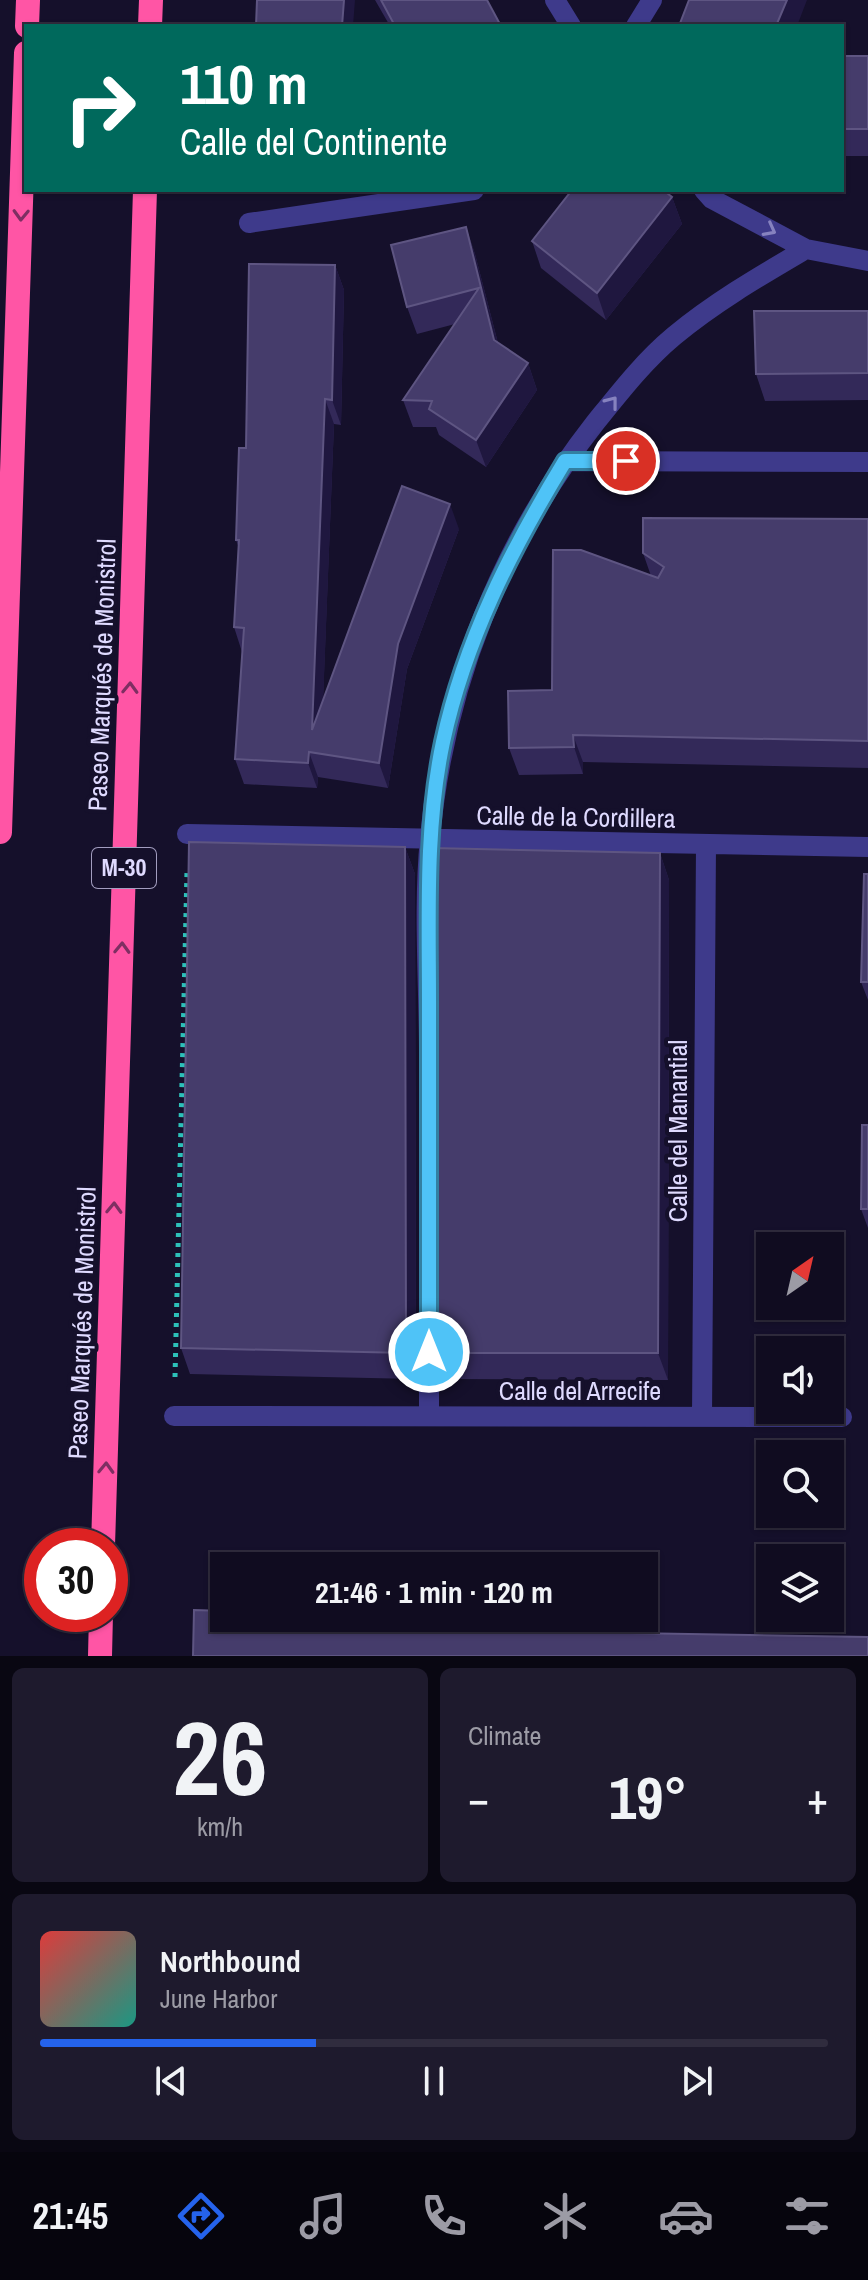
<!DOCTYPE html>
<html lang="en">
<head>
<meta charset="utf-8">
<style>
	:root { --surface:#100c20; --page:#1e1a2d; --text:#f1f3f6; --muted:#9c9ba5; --line:#302c3e; --accent:#2563eb }
	body { margin:0; font-family:"Archivo Narrow",sans-serif; background:var(--page); color:var(--text); height:100vh; display:flex; flex-direction:column; font-size:30px; white-space:nowrap }
	* { box-sizing:border-box; margin:0 }
	p { font-size:26px; color:var(--muted) }
	.icon { flex:none; width:44px; height:44px; fill:none; stroke:currentColor; stroke-width:2; stroke-linecap:round; stroke-linejoin:round }
	.map { position:relative; height:1656px; overflow:hidden }
	.panel { display:flex; flex-direction:column; gap:12px; padding:12px; background:#090712; flex:1 }
	.panel>* { flex:none }
	.top-card { position:absolute; left:24px; top:24px; width:820px; height:168px; border-radius:0px; box-shadow:0 2px 6px #0004,0 0 0 2px var(--line); background:#00695c; color:#fff; overflow:hidden }
	.needle { width:52px; rotate:34deg }
	.fabs { position:absolute; left:756px; top:1232px; display:grid; gap:16px }
	.fabs a { display:grid; place-items:center; width:88px; height:88px; border-radius:0px; background:var(--surface); box-shadow:0 2px 6px #0004,0 0 0 2px var(--line); font-size:40px }
	.speed { position:absolute; left:24px; top:1528px; display:flex; gap:16px; font-size:40px; font-weight:700; text-align:center }
	.speed>* { display:grid; place-content:center; width:104px; height:104px; border-radius:50%; background:var(--surface); box-shadow:0 2px 6px #0004,0 0 0 2px var(--line); line-height:1 }
	.speed .limit { border:12px solid #d22; background:#fff; color:#111 }
	.pin { position:absolute; display:grid; place-items:center; width:68px; height:68px; color:#fff; margin:-34px; border:4px solid #fff; border-radius:50%; box-shadow:0 2px 8px #0007 }
	.me { position:absolute; width:88px; margin:-44px; rotate:0deg; stroke-linejoin:round; filter:drop-shadow(0 0 6px #0008) }
	.turn { display:flex; align-items:center; gap:28px; height:168px; padding:0 24px; font-size:36px }
	.turn .icon { width:104px; height:104px; stroke-width:2.5 }
	.turn b { display:block; font-size:56px; line-height:68px }
	.big { font-size:60px; font-weight:700; line-height:1.1 }
	.panel .card { flex:1; display:flex; flex-direction:column; justify-content:center; gap:12px; min-width:0; padding:0 28px; border-radius:12px; background:var(--page) }
	.panel .dial { align-items:center; gap:0 }
	.dial b { font-size:104px; line-height:1 }
	.song { display:flex; align-items:center; gap:24px }
	.cover { width:96px; height:96px; border-radius:12px; background:linear-gradient(135deg,hsl(0 70% 55%),hsl(170 70% 35%)) }
	.played { height:8px; border-radius:4px; background:linear-gradient(90deg,var(--accent) 35%,var(--line) 35%) }
	.keys { display:flex; justify-content:space-around; direction:ltr }
	.heat { display:flex; justify-content:space-between; align-items:center; font-size:44px; direction:ltr }
	.panel .tiles { flex:1; display:grid; gap:12px; grid-template-columns:1fr 1fr }
	.card:last-child { grid-column:span 2 }
	.trip { position:absolute; left:210px; top:1552px; width:448px; height:80px; border-radius:0px; background:var(--surface); box-shadow:0 2px 6px #0004,0 0 0 2px var(--line); font-weight:700; line-height:80px; text-align:center }
	.menu { display:flex; height:128px; justify-content:space-around; align-items:center; background:#06050d; color:var(--muted) }
	.menu .icon { width:56px; height:56px }
	.menu .selected { color:var(--accent) }
	.menu b { font-size:36px; color:var(--text) }
	.map>svg:first-child { display:block }
	.lines { fill:none; stroke-linecap:round; stroke-linejoin:round }
	.path { stroke:#2dc0b9; stroke-width:5; stroke-dasharray:4 6; stroke-linecap:butt }
	.minor { stroke:#3e3a8b; stroke-width:20 }
	.motorway { stroke:#ff55a5; stroke-width:24 }
	.wall { fill:#332959 }
	.shaded-wall { fill:#1f173f }
	.building { fill:#453c6b; stroke:#5e5582; stroke-width:2 }
	.oneway { stroke:#7e2f62 }
	.oneway2 { stroke:#8682bf }
	.route-casing { stroke:#337fa1; stroke-width:20 }
	.route { stroke:#4fc3f7; stroke-width:14 }
	.labels { text-anchor:middle; stroke-width:8; stroke-linejoin:round; paint-order:stroke }
	.shield { fill:#15102b; stroke:#a29dbf; stroke-width:2 }
	.shield-label { font-size:24px; font-weight:bold; fill:#dfdaff }
	.street-label { font-size:26px; fill:#dfdaff; stroke:#15102b }
</style>
</head>
<body>
<div class="map">
<svg width="868" height="1656" viewBox="0 0 868 1656">
	<rect width="100%" height="100%" fill="#15102b"/>
	<g class="lines">
		<path class="path" d="M 175,1377 L 187,871"/>
		<path class="minor" d="M 555,0 L 571,26
			M 636,26 L 652,0
			M 704,190 L 712,199 L 806,249 L 868,261
			M 249,223 L 474,190
			M 565,461 L 868,462
			M 187,834 L 868,847
			M 174,1416 L 842,1417
			M 429,1416 C 429,1296 429,1175 429,1055 C 429,983 423,909 430,838 C 444,686 501,543 595,423 C 620,392 644,361 674,336 C 715,302 760,276 806,249
			M 702,1417 L 706,845"/>
		<path class="motorway" d="M 27,26 L 28,0
			M 150,26 L 151,0
			M 0,832 L 26,53
			M 103,1546 L 145,190
			M 100,1656 L 101,1614"/>
	</g>
	<path class="wall" d="M 375,0 L 487,0 L 501,26 L 390,26 Z
		M 842,56 L 868,56 L 868,156 L 842,156 Z
		M 672,197 L 682,224 L 606,320 L 541,268 L 532,241 Z
		M 466,227 L 475,254 L 498,343 L 528,363 L 537,390 L 486,467 L 439,435 L 436,427 L 413,427 L 403,400 L 455,324 L 417,334 L 407,307 Z
		M 335,265 L 344,290 L 341,425 L 334,424 L 323,699 L 459,529 L 407,669 L 388,788 L 318,777 L 317,788 L 244,784 L 235,759 L 242,652 L 234,627 L 239,548 L 236,540 Z
		M 868,311 L 868,400 L 765,401 L 756,374 Z
		M 868,519 L 868,768 L 583,762 L 583,774 L 519,775 L 509,748 L 552,690 L 651,576 L 643,553 Z
		M 405,847 L 415,874 L 416,1379 L 190,1374 L 181,1348 Z
		M 660,853 L 669,880 L 668,1380 L 442,1379 L 432,1353 Z
		M 868,874 L 868,1000 L 861,982 Z
		M 868,1125 L 868,1228 L 861,1209 Z"/>
	<path class="shaded-wall" d="M 344,0 L 355,0 L 353,26 L 342,26 Z
		M 787,0 L 807,0 L 797,26 L 776,26 Z
		M 672,197 L 682,224 L 606,320 L 597,293 Z
		M 466,227 L 475,254 L 504,367 L 494,340 Z
		M 335,265 L 344,290 L 341,425 L 332,400 Z
		M 528,363 L 537,390 L 486,467 L 476,440 Z
		M 325,399 L 334,424 L 321,755 L 312,730 Z
		M 450,504 L 459,529 L 407,669 L 388,788 L 379,763 L 398,644 Z
		M 573,735 L 583,762 L 583,774 L 574,747 Z
		M 309,752 L 318,777 L 317,788 L 308,763 Z
		M 405,847 L 415,874 L 416,1379 L 406,1353 Z
		M 660,853 L 669,880 L 668,1380 L 658,1353 Z
		M 510,1618 L 511,1618 L 525,1656 L 510,1631 Z"/>
	<path class="building" d="M 257,0 L 344,0 L 342,26 L 256,26 Z
		M 381,0 L 487,0 L 501,26 L 395,26 Z
		M 689,0 L 787,0 L 776,26 L 679,26 Z
		M 842,56 L 868,56 L 868,129 L 842,129 Z
		M 572,190 L 663,190 L 672,197 L 597,293 L 532,241 Z
		M 466,227 L 494,340 L 528,363 L 476,440 L 429,409 L 432,401 L 403,400 L 479,288 L 407,307 L 391,245 Z
		M 249,264 L 335,265 L 332,400 L 325,399 L 312,730 L 402,486 L 450,504 L 398,644 L 379,763 L 309,752 L 308,763 L 235,759 L 244,628 L 234,627 L 239,540 L 236,540 L 239,448 L 246,448 Z
		M 754,311 L 868,311 L 868,373 L 756,374 Z
		M 643,518 L 868,519 L 868,741 L 573,735 L 574,747 L 509,748 L 508,691 L 552,690 L 553,550 L 581,550 L 658,578 L 664,567 L 643,553 Z
		M 189,842 L 405,847 L 406,1353 L 181,1348 Z
		M 431,848 L 660,853 L 658,1353 L 432,1353 Z
		M 864,874 L 868,874 L 868,982 L 861,982 Z
		M 862,1125 L 868,1125 L 868,1209 L 861,1209 Z
		M 194,1610 L 224,1611 L 224,1618 L 510,1618 L 510,1631 L 868,1637 L 868,1656 L 193,1656 Z"/>
	<defs><path id="oneway-chevron" d="M-2-3.5L2.5 0L-2 3.5" fill="none" stroke-width="1.6" stroke-linecap="round" stroke-linejoin="round" transform="scale(2)"/></defs>
	<g class="oneway">
		<use href="#oneway-chevron" transform="translate(21 215) rotate(92)"/>
		<use href="#oneway-chevron" transform="translate(130 688) rotate(-88)"/>
		<use href="#oneway-chevron" transform="translate(122 948) rotate(-88)"/>
		<use href="#oneway-chevron" transform="translate(114 1208) rotate(-88)"/>
		<use href="#oneway-chevron" transform="translate(106 1468) rotate(-88)"/>
	</g>
	<g class="oneway2">
		<use href="#oneway-chevron" transform="translate(770 230) rotate(28)"/>
		<use href="#oneway-chevron" transform="translate(612 402) rotate(-52)"/>
	</g>
	<g class="lines">
		<defs>
			<path id="route" d="M 429,1352 C 429,1235 429,1118 429,1001 C 429,915 425,827 443,742 C 465,640 511,550 565,461 L 626,461"/>
		</defs>
		<use href="#route" class="route-casing"/>
		<use href="#route" class="route"/>
	</g>
	<g class="labels">
		<rect class="shield" x="92" y="848" width="64" height="40" rx="6"/>
		<g class="shield-label">
			<text x="124" y="876">M-30</text>
		</g>
		<g class="street-label">
			<text transform="translate(102 675) rotate(-88)" y="9">Paseo Marqués de Monistrol</text>
			<text transform="translate(576 817) rotate(1)" y="9">Calle de la Cordillera</text>
			<text transform="translate(678 1131) rotate(-90)" y="9">Calle del Manantial</text>
			<text transform="translate(82 1323) rotate(-88)" y="9">Paseo Marqués de Monistrol</text>
			<text x="580" y="1400">Calle del Arrecife</text>
		</g>
	</g>
</svg>
<div class="fabs">
<a><svg class="needle" viewBox="-14 -14 28 28"><path d="M0-13l5 13h-10z" fill="#e53935"/><path d="M0 13l5-13h-10z" fill="#9c9ba5"/></svg></a>
<a><svg class="icon" aria-label="sound" viewBox="0 0 24 24"><path d="M4 9h4l5-4v14l-5-4H4zM17 9q2 3 0 6"/></svg></a>
<a><svg class="icon" aria-label="search" viewBox="0 0 24 24"><circle cx="10" cy="10" r="6"/><path d="M15 15l6 6"/></svg></a>
<a><svg class="icon" aria-label="layers" viewBox="0 0 24 24"><path d="M12 4l9 5-9 5-9-5zM3 14l9 5 9-5"/></svg></a>
</div>
<div class="speed"><div class="limit">30</div></div>
<div class="pin" style="left:626px;top:461px;background:#d93025"><svg class="icon" aria-label="arrive" viewBox="0 0 24 24"><path d="M6 21V4h12l-3 4 3 4H6"/></svg></div>
<svg class="me" style="left:429px;top:1352px" viewBox="-20 -20 40 40"><circle r="17" fill="#4fc3f7" stroke="#fff" stroke-width="3"/><path d="M0-11L8 9 0 5-8 9z" fill="#fff"/></svg>
<div class="trip">21:46 · 1 min · 120 m</div>
<div class="top-card">
<div class="turn"><svg class="icon" aria-label="right" viewBox="0 0 24 24"><path d="M7 20v-9h11M14 6l5 5-5 5"/></svg><div><b>110 m</b>Calle del Continente</div></div>
</div>
</div>
<section class="panel">
<div class="tiles">
<div class="card dial"><b>26</b><p>km/h</p></div>
<div class="card"><p>Climate</p>
<div class="heat"><a>−</a><b class="big">19°</b><a>+</a></div>
</div>
<div class="card">
<div class="song"><i class="cover"></i><div><b>Northbound</b><p>June Harbor</p></div></div>
<div class="played"></div>
<div class="keys"><svg class="icon" aria-label="previous" viewBox="0 0 24 24"><path d="M18 5L8 12l10 7zM5 5v14"/></svg><svg class="icon" aria-label="pause" viewBox="0 0 24 24"><path d="M8 5v14M16 5v14"/></svg><svg class="icon" aria-label="next" viewBox="0 0 24 24"><path d="M6 5l10 7-10 7zM19 5v14"/></svg></div>
</div>
</div>
</section>
<nav class="menu">
<b>21:45</b>
<svg class="icon selected" aria-label="directions" viewBox="0 0 24 24"><path d="M12 3l9 9-9 9-9-9zM9 14v-3h6M13 9l2 2-2 2"/></svg>
<svg class="icon" aria-label="music" viewBox="0 0 24 24"><path d="M9 18V5l10-2v13"/><circle cx="6" cy="18" r="3"/><circle cx="16" cy="16" r="3"/></svg>
<svg class="icon" aria-label="phone" viewBox="0 0 24 24"><path d="M5 4h4l2 5-3 2q2 4 5 5l2-3 5 2v4C11 20 4 13 5 4z"/></svg>
<svg class="icon" aria-label="climate" viewBox="0 0 24 24"><path d="M12 3v18M4 7l16 10M4 17L20 7"/></svg>
<svg class="icon" aria-label="car" viewBox="0 0 24 24"><path d="M5 17H2v-5l4-1 3-4h7l3 4 3 1v5h-3M9 17h6M6 11h13"/><circle cx="7" cy="17" r="2"/><circle cx="17" cy="17" r="2"/></svg>
<svg class="icon" aria-label="filters" viewBox="0 0 24 24"><path d="M4 7h16M4 17h16"/><circle cx="9" cy="7" r="2"/><circle cx="15" cy="17" r="2"/></svg>
</nav>
</body>
</html>
